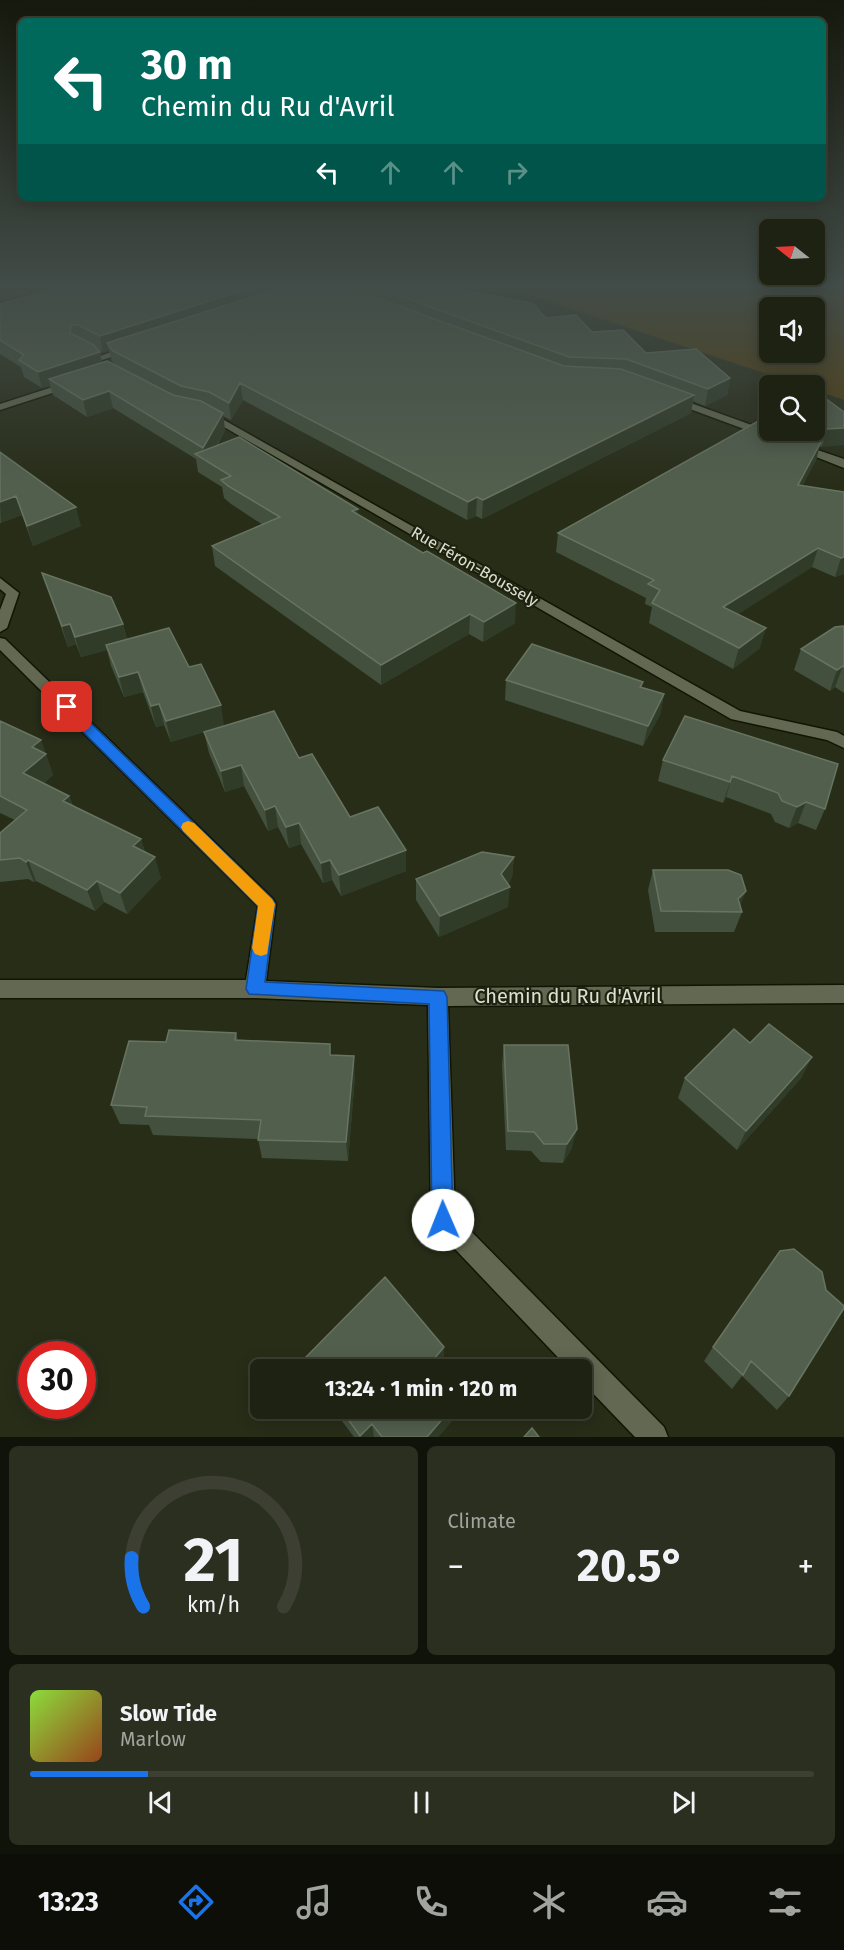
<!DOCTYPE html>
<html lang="en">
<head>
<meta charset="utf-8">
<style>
	:root { --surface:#1e2212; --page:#2b2f20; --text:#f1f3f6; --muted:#a1a49f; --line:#3c3f32; --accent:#1a73e8 }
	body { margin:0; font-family:"Fira Sans",sans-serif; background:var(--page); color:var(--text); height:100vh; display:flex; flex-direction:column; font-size:22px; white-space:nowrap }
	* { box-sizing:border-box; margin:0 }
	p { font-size:20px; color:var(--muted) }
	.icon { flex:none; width:33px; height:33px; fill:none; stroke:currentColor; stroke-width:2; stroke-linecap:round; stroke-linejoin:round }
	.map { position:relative; height:1437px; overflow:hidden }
	.drawer { display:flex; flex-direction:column; gap:9px; padding:9px; background:#10130a; flex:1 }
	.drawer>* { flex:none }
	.top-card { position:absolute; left:18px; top:18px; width:808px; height:183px; border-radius:9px; box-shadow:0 3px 15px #0003,0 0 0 2px var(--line); background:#00695c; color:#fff; overflow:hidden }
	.needle { width:39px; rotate:288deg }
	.tools { position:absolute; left:759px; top:219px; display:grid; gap:12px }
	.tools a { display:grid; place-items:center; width:66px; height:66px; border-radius:9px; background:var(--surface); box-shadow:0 3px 15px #0003,0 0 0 2px var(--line); font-size:30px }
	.speed { position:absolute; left:18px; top:1341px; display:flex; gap:12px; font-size:30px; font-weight:700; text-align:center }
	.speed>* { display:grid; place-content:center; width:78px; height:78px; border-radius:50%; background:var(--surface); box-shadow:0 3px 15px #0003,0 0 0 2px var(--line); line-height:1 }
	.speed .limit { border:9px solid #d22; background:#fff; color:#111 }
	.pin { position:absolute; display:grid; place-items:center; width:51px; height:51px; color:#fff; margin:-26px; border-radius:12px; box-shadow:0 3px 9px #0006 }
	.me { position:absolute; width:66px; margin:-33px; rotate:359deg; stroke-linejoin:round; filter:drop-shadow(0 0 4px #0008) }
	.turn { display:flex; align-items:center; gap:21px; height:126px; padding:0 24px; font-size:27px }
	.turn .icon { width:78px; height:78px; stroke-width:2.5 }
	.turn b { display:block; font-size:42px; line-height:51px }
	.lanes { display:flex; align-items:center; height:57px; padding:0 24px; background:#0003; justify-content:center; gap:30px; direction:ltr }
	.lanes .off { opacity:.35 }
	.big { font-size:45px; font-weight:700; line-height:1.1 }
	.drawer .card { flex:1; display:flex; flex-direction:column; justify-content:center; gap:9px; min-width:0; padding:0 21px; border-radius:9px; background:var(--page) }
	.drawer .dial { align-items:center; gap:0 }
	.dial svg { height:156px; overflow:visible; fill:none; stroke:var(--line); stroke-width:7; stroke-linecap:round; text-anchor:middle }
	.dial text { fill:var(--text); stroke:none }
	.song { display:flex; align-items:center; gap:18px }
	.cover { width:72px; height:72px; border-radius:9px; background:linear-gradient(135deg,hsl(90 70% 55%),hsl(20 70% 35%)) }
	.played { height:6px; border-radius:3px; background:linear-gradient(90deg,var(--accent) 15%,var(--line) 15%) }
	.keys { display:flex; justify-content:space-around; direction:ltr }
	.heat { display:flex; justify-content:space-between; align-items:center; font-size:33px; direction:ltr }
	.drawer .tiles { flex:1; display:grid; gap:9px; grid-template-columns:1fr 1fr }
	.card:last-child { grid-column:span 2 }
	.trip { position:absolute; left:250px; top:1359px; width:342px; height:60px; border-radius:9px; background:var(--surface); box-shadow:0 3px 15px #0003,0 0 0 2px var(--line); font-weight:700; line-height:60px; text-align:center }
	.tab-bar { display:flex; height:96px; justify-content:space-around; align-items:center; background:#0c0e07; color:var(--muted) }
	.tab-bar .icon { width:42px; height:42px }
	.tab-bar .selected { color:var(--accent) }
	.tab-bar b { font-size:27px; color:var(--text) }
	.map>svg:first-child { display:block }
	.green { fill:#533e0d; fill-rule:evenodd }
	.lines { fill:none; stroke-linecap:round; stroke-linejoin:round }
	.street-casing { stroke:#111503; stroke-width:3 }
	.street { fill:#626851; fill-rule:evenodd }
	.wall { fill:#42503d; fill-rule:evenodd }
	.shaded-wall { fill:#303b28 }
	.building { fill:#525f4d; stroke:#687462; stroke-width:1.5 }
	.route { fill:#1a73e8; stroke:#114b97; stroke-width:1.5 }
	.slow { fill:#f59e0b }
	.labels { text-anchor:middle; stroke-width:4.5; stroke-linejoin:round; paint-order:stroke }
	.street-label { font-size:16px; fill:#dce0d3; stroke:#1e230f }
	.near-street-label { font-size:20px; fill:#dce0d3; stroke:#1e230f }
</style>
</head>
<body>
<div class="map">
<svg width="844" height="1437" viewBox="0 0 844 1437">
	<rect width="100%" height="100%" fill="#282d18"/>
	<path class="green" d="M 0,285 L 58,285 L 0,300 Z
		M 500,285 L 844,285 L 844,400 L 815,390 L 814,386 L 800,385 ZM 770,308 L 814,308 L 814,352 L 770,352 Z"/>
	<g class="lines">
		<defs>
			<path id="street" d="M 127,346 L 130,347 L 130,351 L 102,360 L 98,357 Z
				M 71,381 L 76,384 L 74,386 L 0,410 L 0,404 Z
				M 674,397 L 771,432 L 772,434 L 763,436 L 671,402 L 669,400 Z
				M 208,411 L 740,711 L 837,732 L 844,736 L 844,748 L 827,740 L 731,719 L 205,416 L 203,414 Z
				M 800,444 L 844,459 L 844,468 L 796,449 L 795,447 Z
				M 0,578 L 19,593 L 7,628 L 0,632 L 0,610 L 6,594 L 0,589 Z
				M 0,638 L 5,639 L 273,899 L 276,904 L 266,981 L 438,988 L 844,985 L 844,1003 L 448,1006 L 455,1215 L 664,1427 L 668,1437 L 635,1437 L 582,1382 L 582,1370 L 570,1370 L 435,1228 L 431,1220 L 428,1005 L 255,998 L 0,998 L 0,980 L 246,980 L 258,906 L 0,650 Z"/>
		</defs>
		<use href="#street" class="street-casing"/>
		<use href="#street" class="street"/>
	</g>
	<path class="wall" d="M 342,285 L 347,287 L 347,285 L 444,285 L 440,286 L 546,318 L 592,332 L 646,353 L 730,378 L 727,395 L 705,406 L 693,401 L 691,413 L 482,519 L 476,516 L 467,520 L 243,400 L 231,420 L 223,416 L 225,430 L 217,446 L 358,515 L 515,623 L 483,642 L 469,634 L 381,685 L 215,566 L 212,546 L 263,525 L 231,504 L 224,498 L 222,487 L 198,472 L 196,459 L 113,408 L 87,417 L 53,395 L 50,386 L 42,388 L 24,377 L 21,367 L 0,354 L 0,304 ZM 97,348 L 103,352 L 109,350 L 111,359 L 114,364 L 102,362 L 100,352 Z
		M 814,390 L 844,412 L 822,447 L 819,446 L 816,460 L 802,486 L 844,492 L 844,574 L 835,577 L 812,567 L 738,614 L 760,648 L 733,669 L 649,623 L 652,607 L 645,604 L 646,598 L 556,552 L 558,533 L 770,430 L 814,430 Z
		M 0,452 L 81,526 L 33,546 L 22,515 L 0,523 Z
		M 42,573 L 123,624 L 127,639 L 189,667 L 224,726 L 299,758 L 350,817 L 406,850 L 406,871 L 341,896 L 332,880 L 323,883 L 301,844 L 289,848 L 278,827 L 268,831 L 244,786 L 225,792 L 209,753 L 204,732 L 171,742 L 164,725 L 156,727 L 143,692 L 124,697 L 111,666 L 107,650 L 81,657 L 76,644 L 68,647 Z
		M 844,626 L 844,693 L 835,687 L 830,691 L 794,670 L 801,649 Z
		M 506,680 L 643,682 L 642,687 L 664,694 L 660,715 L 643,746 L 505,700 Z
		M 685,716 L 825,809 L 816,830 L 798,823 L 789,828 L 775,822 L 771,814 L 726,797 L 723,803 L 658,781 L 663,760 Z
		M 0,721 L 41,740 L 53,775 L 44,783 L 69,796 L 73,806 L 141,839 L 145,852 L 161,878 L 127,914 L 104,902 L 95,911 L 36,881 L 34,882 L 28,879 L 0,882 L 0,833 L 15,820 L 0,813 Z
		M 514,857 L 512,877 L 508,884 L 508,907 L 439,937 L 416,900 L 416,879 Z
		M 653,870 L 740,906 L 742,912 L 734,932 L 655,932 L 648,890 Z
		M 236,1033 L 238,1041 L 332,1055 L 355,1076 L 348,1161 L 262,1158 L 258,1139 L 153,1135 L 149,1125 L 120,1124 L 111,1105 L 166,1042 Z
		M 504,1045 L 572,1148 L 563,1163 L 541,1162 L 531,1151 L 506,1150 L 502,1065 Z
		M 802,1077 L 737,1150 L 678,1098 L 685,1078 Z
		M 780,1251 L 789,1396 L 777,1410 L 742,1376 L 732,1389 L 704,1361 L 713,1347 Z
		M 444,1347 L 444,1362 L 440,1366 L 443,1370 L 305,1370 L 303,1360 Z
		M 332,1408 L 463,1408 L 438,1437 L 354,1437 Z"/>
	<path class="shaded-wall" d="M 260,285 L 297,285 L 107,343 L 109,350 L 103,352 L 100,336 Z
		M 100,352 L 103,369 L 49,379 L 50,386 L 42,388 L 38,372 Z
		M 730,378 L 727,395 L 705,406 L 708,389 Z
		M 240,383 L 243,400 L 231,420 L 229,403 Z
		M 109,391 L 113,408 L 87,417 L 83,400 Z
		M 694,395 L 691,413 L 482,519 L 483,500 Z
		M 223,413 L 225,430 L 207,462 L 204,460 L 203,448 Z
		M 844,428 L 844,445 L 822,447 L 827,429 Z
		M 821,442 L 816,460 L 793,504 L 798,485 Z
		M 16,496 L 22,515 L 1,523 L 0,502 Z
		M 477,497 L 476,516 L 467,520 L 468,502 Z
		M 76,507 L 81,526 L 33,546 L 27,526 Z
		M 358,509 L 359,527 L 352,511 Z
		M 818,548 L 812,567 L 718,627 L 723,607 Z
		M 844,557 L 844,574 L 835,577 L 841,558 Z
		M 516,603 L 515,623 L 483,642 L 484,622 Z
		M 470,614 L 469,634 L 381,685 L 381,665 Z
		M 70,624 L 76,644 L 68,647 L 62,626 Z
		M 123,624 L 128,644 L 106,645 L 107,650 L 81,657 L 75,637 Z
		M 766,628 L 760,648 L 733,669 L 739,648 Z
		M 843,666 L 835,687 L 830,691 L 837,670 Z
		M 138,672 L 143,692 L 124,697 L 119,677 Z
		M 664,694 L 660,715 L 643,746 L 648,726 Z
		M 159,704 L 164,725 L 156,727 L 151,706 Z
		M 221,705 L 224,726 L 171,742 L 166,721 Z
		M 41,740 L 53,775 L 31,794 L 23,773 L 32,747 Z
		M 241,765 L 244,786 L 225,792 L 221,771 Z
		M 732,776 L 726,797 L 723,803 Z
		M 69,796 L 76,816 L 63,801 Z
		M 806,802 L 798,823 L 789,828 L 797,807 Z
		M 275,806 L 278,827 L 268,831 L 265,810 Z
		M 299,823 L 301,844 L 289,848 L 286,827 Z
		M 141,839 L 147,860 L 133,846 Z
		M 406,850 L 406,871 L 341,896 L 339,875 Z
		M 155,857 L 161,878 L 127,914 L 120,893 Z
		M 514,857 L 512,877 L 504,889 L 510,887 L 508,907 L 439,937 L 440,916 L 501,874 Z
		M 28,860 L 36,881 L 34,882 L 26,862 Z
		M 330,860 L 332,880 L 323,883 L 321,863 Z
		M 97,881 L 104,902 L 95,911 L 87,890 Z
		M 746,891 L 738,912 L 738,899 Z
		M 354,1056 L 355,1076 L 348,1161 L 346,1142 Z
		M 812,1057 L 802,1077 L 737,1150 L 746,1131 Z
		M 577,1129 L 572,1148 L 563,1163 L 567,1144 Z
		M 444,1347 L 444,1362 L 437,1370 L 434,1359 Z
		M 452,1408 L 463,1408 L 438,1437 L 427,1437 Z
		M 372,1424 L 374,1437 L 361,1437 L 360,1436 Z"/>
	<path class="building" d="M 70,285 L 260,285 L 100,336 L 78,325 L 71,325 L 70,333 L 94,345 L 100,352 L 38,372 L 19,360 L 24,355 L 0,340 L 0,304 Z
		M 290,285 L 341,285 L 564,366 L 621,369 L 694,395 L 483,500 L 477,497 L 468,502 L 240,383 L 229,403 L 209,392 L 181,386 L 113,351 L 107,343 Z
		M 369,285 L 431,285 L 532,303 L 546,318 L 576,315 L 592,332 L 623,330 L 646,353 L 696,349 L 730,378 L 708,389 L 626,359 L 569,357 Z
		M 107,361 L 173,395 L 201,401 L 223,413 L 203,448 L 109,391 L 83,400 L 49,379 Z
		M 814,390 L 844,412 L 844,428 L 827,429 L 814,425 Z
		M 760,420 L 770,423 L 770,430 L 790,430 L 821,442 L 798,485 L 844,492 L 844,557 L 841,558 L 818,548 L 723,607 L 766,628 L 739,648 L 652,603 L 660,590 L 648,584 L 654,580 L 558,533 Z
		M 239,437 L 358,509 L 352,511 L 423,553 L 427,551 L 516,603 L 484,622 L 470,614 L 381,665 L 212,546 L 280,517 L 228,486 L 221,480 L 231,476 L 195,454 Z
		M 0,452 L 76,507 L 27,526 L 16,496 L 0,502 Z
		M 42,573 L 111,597 L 123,624 L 75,637 L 70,624 L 62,626 Z
		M 844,626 L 844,667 L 843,666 L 837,670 L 801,649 L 835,627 Z
		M 169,628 L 189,667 L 201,664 L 221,705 L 166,721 L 159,704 L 151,706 L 138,672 L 119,677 L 106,645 Z
		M 532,644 L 643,682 L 640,687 L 664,694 L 648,726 L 506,680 Z
		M 274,711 L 299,758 L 312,754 L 350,817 L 378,807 L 406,850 L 339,875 L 330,860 L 321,863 L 299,823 L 286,827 L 275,806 L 265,810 L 241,765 L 221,771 L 204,732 Z
		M 685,716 L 838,764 L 825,809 L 806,802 L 797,807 L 782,801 L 778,793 L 732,776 L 730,782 L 663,760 Z
		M 0,721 L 41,740 L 32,747 L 46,754 L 23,773 L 69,796 L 63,801 L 141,839 L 133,846 L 155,857 L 120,893 L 97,881 L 87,890 L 28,860 L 26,862 L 20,858 L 0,860 L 0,833 L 27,810 L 0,796 Z
		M 482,852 L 514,857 L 501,874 L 510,887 L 440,916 L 416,879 Z
		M 653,870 L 728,870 L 741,875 L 746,891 L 738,899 L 742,912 L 661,911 Z
		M 769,1024 L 812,1057 L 746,1131 L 685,1078 L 734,1029 L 750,1043 Z
		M 169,1030 L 236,1033 L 235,1040 L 330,1044 L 330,1055 L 354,1056 L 346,1142 L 258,1140 L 261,1120 L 145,1116 L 147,1107 L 111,1105 L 129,1041 L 166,1042 Z
		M 504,1045 L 568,1045 L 577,1129 L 567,1144 L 544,1144 L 534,1132 L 508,1131 Z
		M 794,1249 L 822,1272 L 826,1290 L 844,1306 L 844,1308 L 789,1396 L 751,1361 L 743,1375 L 713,1347 L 780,1251 Z
		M 385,1277 L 444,1347 L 434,1359 L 443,1370 L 310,1370 L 303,1360 Z
		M 340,1408 L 452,1408 L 427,1437 L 382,1437 L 372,1424 L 360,1436 Z
		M 532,1428 L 539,1437 L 524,1437 Z"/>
	<linearGradient id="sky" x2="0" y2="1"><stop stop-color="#16190d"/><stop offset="0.59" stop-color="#424c48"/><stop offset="1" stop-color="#424c48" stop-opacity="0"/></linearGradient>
	<rect width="844" height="486" fill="url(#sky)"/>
	<path class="route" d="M 67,703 L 71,704 L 272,899 L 275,904 L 265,982 L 444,991 L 447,997 L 453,1220 L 450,1228 L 443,1231 L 435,1228 L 432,1220 L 429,1004 L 249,994 L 246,989 L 258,906 L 62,711 L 60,707 Z"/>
	<path class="slow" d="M 188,821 L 194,823 L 272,899 L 275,904 L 267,954 L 261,956 L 255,954 L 252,948 L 258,906 L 183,831 L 181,827 L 183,823 Z"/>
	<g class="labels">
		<g class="street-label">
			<text transform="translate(475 566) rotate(30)" y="6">Rue Féron-Boussely</text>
		</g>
		<g class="near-street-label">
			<text x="568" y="1003">Chemin du Ru d'Avril</text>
		</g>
	</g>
</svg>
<div class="tools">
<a><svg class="needle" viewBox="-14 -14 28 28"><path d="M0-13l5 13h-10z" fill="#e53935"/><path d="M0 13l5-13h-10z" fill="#a1a49f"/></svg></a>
<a><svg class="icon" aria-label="sound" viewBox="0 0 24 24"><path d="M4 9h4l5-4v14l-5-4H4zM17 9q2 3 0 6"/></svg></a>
<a><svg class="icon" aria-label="search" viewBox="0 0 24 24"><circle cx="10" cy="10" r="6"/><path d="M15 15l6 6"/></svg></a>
</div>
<div class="speed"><div class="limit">30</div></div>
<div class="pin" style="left:67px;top:707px;background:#d93025"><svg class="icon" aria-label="arrive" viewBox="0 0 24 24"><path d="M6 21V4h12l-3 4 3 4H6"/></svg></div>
<svg class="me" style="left:443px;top:1220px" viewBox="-20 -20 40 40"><circle r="19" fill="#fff"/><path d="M0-13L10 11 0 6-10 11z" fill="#1a73e8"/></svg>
<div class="trip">13:24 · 1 min · 120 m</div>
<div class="top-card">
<div class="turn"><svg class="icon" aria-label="left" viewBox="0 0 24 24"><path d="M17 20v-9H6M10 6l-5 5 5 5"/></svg><div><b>30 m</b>Chemin du Ru d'Avril</div></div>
<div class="lanes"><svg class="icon" aria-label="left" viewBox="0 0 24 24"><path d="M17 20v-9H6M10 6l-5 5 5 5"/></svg><svg class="icon off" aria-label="ahead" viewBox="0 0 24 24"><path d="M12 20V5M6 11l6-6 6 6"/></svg><svg class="icon off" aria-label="ahead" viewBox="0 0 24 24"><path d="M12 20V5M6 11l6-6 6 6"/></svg><svg class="icon off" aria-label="right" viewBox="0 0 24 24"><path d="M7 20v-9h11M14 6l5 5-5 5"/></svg></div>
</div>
</div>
<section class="drawer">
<div class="tiles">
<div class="card dial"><svg viewBox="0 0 100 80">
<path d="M14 69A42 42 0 1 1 86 69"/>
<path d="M14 69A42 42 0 0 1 8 44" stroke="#1a73e8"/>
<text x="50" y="56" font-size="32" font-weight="700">21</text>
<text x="50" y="72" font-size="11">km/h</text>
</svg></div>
<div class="card"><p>Climate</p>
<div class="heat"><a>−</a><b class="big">20.5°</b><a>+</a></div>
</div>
<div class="card">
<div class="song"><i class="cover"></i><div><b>Slow Tide</b><p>Marlow</p></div></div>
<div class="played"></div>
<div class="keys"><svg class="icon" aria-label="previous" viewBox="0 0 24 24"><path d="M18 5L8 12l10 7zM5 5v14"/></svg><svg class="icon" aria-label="pause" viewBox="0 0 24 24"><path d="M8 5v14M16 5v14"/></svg><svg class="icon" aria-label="next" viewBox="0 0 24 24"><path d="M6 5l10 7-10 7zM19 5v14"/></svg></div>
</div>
</div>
</section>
<nav class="tab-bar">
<b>13:23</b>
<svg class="icon selected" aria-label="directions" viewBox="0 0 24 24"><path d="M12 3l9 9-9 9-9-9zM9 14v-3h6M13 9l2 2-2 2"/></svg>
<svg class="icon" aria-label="music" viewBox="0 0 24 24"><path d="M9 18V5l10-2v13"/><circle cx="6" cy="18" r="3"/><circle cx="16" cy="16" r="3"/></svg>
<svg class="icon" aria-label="phone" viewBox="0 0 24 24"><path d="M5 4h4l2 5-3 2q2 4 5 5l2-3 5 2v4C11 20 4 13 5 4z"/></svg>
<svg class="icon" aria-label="climate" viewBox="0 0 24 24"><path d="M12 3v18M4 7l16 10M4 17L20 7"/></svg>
<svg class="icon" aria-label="car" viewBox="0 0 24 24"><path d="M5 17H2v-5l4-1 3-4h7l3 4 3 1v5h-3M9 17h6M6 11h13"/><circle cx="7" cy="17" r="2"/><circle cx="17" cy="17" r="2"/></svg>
<svg class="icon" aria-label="filters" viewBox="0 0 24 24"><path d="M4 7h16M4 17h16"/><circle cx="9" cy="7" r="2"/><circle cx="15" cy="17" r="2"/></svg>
</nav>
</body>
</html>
